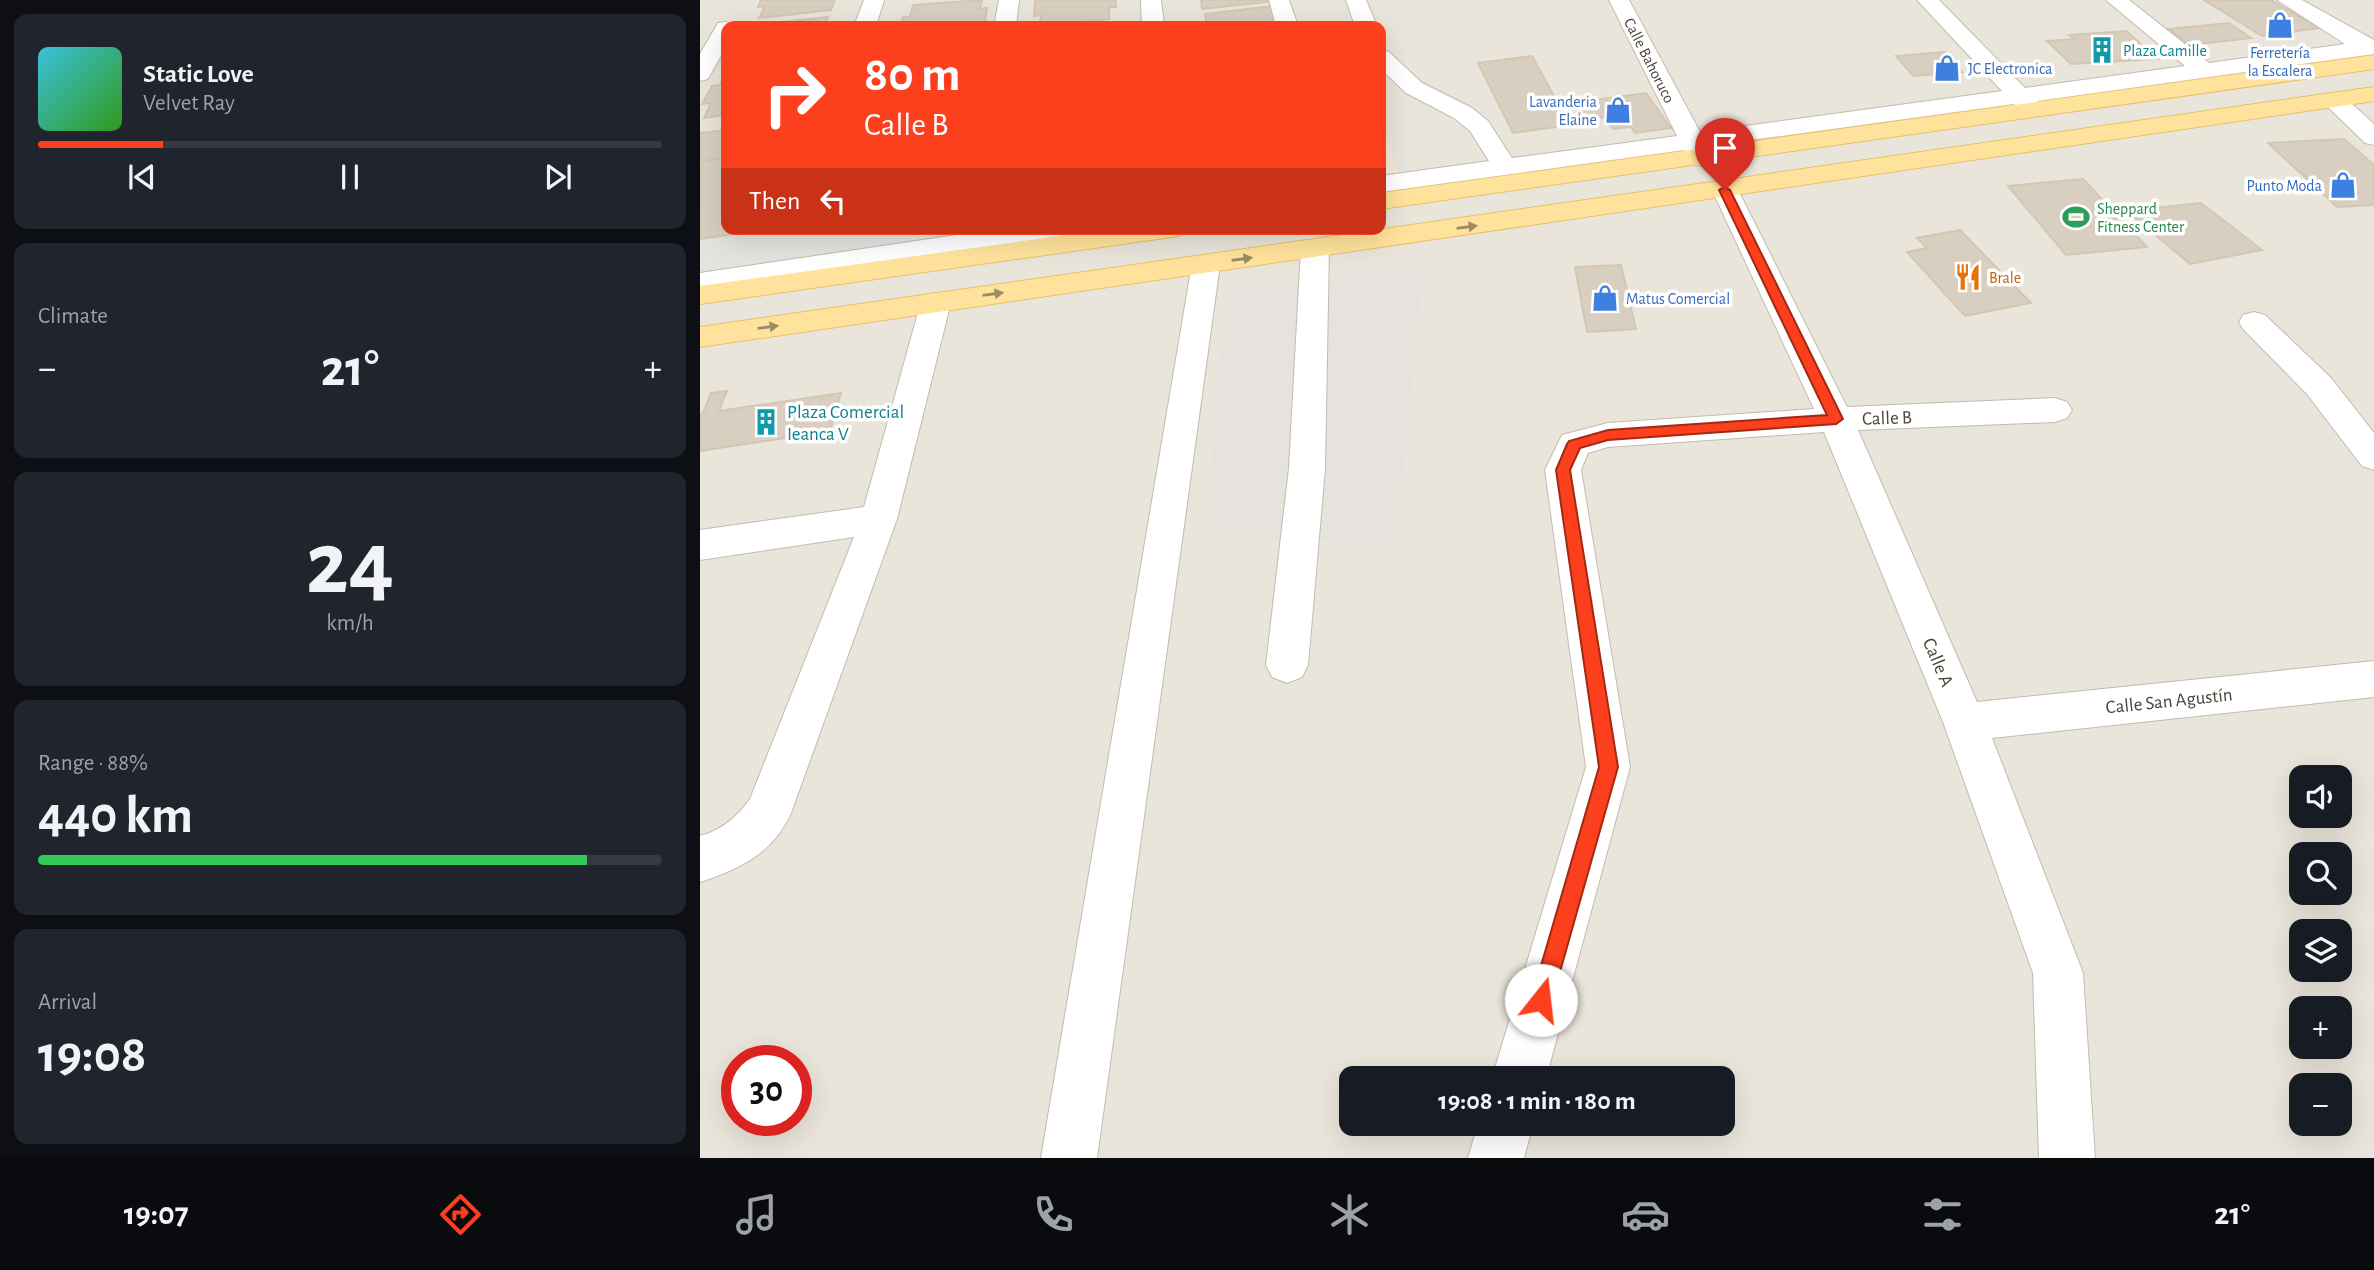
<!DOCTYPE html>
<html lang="en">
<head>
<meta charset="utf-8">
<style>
	:root { --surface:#171b24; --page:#20242c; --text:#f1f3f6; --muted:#9ea1a6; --line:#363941; --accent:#fc3f1d }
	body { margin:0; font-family:"Alegreya Sans",sans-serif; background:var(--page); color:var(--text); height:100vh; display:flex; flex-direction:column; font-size:26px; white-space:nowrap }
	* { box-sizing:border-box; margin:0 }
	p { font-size:23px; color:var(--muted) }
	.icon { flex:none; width:38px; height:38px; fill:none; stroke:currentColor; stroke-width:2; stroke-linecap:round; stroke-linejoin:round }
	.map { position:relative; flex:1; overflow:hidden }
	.panel { display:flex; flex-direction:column; gap:14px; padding:14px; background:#0d0f14; width:700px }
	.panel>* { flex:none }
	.top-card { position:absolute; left:21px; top:21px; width:665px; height:214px; border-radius:14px; box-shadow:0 7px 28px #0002; background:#fc3f1d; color:#fff; overflow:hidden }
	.tools { position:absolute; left:1589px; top:765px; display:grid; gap:14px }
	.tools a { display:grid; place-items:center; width:63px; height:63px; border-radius:14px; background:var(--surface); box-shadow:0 7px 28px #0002; font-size:35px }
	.speed { position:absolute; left:21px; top:1045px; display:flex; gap:14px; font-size:35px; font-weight:700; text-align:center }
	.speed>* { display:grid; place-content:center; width:91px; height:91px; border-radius:50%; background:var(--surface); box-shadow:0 7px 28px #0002; line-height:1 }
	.speed .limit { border:10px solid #d22; background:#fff; color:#111 }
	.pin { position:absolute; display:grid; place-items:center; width:60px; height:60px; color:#fff; margin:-72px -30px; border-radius:50% 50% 50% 0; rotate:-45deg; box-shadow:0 0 7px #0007 }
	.pin .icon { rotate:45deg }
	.me { position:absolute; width:77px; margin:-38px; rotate:16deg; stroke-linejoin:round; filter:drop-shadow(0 0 5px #0008) }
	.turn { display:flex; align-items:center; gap:24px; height:147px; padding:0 28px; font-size:32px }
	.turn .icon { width:91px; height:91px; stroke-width:2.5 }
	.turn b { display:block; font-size:49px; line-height:60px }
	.then { display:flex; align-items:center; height:66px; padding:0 28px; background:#0003; gap:14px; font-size:26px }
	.big { font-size:52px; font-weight:600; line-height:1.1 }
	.panel .card { flex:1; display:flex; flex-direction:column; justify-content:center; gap:10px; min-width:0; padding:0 24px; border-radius:14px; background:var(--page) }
	.panel .dial { align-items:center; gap:0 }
	.dial b { font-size:91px; line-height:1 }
	.song { display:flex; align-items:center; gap:21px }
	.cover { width:84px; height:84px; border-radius:10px; background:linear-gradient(135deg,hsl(190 70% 55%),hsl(110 70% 35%)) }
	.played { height:7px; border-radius:4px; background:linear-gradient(90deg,var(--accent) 20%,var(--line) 20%) }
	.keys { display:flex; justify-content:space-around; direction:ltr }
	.heat { display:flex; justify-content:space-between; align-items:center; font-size:38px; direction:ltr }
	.charge { height:10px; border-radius:5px; background:linear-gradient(90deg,#34c759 88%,var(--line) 0) }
	.trip { position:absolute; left:639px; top:1066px; width:396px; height:70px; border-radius:14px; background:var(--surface); box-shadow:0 7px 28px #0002; font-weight:600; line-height:70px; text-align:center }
	.dock { display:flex; height:112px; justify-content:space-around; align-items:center; background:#090b0e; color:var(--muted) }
	.dock .icon { width:49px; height:49px }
	.dock .on { color:var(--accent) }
	.dock b { font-size:32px; color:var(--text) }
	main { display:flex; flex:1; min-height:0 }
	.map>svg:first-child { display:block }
	.residential { fill:#eae5da; fill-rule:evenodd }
	.commercial { fill:#f7ead8 }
	.industrial { fill:#e6e2dd }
	.parking { fill:#e5e3e0 }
	.building { fill:#d8cfc1; stroke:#d3c7b4; stroke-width:2 }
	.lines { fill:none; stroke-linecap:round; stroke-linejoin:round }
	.minor-casing { stroke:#c2bbae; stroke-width:2 }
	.major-casing { stroke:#e6c16a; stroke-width:2 }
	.minor { fill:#fff; fill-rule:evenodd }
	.major { fill:#ffe39c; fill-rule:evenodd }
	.oneway { fill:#9c8c66 }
	.route { fill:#fc3f1d; stroke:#a42913; stroke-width:2 }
	.labels { text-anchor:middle; stroke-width:7; stroke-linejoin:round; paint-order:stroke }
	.far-culture-label { font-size:16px; fill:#0d838f; stroke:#fff; text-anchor:start }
	.far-shop-label { font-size:16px; fill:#366cbe; stroke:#fff; text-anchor:start }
	.far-street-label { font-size:16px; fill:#4b4439; stroke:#fff }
	.far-leisure-label { font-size:16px; fill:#27864d; stroke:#fff; text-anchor:start }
	.far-food-label { font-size:16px; fill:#c56008; stroke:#fff; text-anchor:start }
	.culture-label { font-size:19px; fill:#0d838f; stroke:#fff; text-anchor:start }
	.street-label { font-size:19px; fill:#4b4439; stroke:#fff }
</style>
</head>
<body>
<main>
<section class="panel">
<div class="card">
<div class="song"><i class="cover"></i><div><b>Static Love</b><p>Velvet Ray</p></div></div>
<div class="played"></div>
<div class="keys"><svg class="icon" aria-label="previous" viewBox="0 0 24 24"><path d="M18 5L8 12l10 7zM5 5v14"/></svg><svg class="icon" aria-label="pause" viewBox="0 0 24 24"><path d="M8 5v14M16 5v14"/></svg><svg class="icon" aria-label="next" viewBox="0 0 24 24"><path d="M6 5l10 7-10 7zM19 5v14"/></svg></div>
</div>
<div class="card"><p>Climate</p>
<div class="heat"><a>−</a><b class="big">21°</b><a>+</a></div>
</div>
<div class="card dial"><b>24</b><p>km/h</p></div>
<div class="card"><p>Range · 88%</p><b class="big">440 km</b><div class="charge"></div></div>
<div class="card"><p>Arrival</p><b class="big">19:08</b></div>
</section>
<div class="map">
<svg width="1674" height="1158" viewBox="0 0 1674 1158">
	<rect width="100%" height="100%" fill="#f6f3ec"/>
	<path class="residential" d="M 0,0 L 1674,0 L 1674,1158 L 0,1158 ZM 26,26 L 681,26 L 681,229 L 26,229 ZM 1601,777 L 1640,777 L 1640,816 L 1601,816 ZM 1601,854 L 1640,854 L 1640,892 L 1601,892 ZM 1601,931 L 1640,931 L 1640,970 L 1601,970 ZM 1601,1008 L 1640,1008 L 1640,1046 L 1601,1046 ZM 37,1060 L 96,1060 L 96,1120 L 37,1120 ZM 651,1078 L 1022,1078 L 1022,1124 L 651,1124 ZM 1601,1085 L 1640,1085 L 1640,1124 L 1601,1124 Z"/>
	<path class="commercial" d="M 681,123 L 707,199 L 681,202 Z"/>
	<path class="industrial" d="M 724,264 L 696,543 L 506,534 L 525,294 Z"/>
	<path class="parking" d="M 70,229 L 212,229 L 208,252 L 0,281 L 0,239 Z"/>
	<path class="building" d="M 61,0 L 135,0 L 131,10 L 59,18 L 65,6 L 58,7 Z
		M 282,0 L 280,9 L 287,8 L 285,23 L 277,24 L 277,26 L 200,26 L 203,17 L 210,17 L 213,5 Z
		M 342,0 L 416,0 L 416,7 L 409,7 L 409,19 L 340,26 L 341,15 L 334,16 L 335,1 Z
		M 501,0 L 567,0 L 568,2 L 502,9 Z
		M 1504,0 L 1571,0 L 1619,28 L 1562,36 Z
		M 572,6 L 581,17 L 583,26 L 500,26 L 507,25 L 505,14 Z
		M 128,17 L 124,26 L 54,26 L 55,25 Z
		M 1529,23 L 1551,38 L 1489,45 L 1468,29 Z
		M 1426,31 L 1458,59 L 1371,64 L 1347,41 L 1374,39 L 1369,35 Z
		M 1244,52 L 1262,72 L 1213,76 L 1196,56 Z
		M 832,56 L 870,125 L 813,133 L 778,63 Z
		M 26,73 L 26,115 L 4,118 L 11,103 L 2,104 L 12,86 L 20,85 Z
		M 946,93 L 971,128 L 935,133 L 931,127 L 913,129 L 905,117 L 883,120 L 873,103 Z
		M 26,130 L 26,158 L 0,161 L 0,133 Z
		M 1644,139 L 1674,165 L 1674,205 L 1637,207 L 1568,143 Z
		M 26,158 L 26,229 L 70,229 L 0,239 L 0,161 Z
		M 1383,179 L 1447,247 L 1366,255 L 1308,186 Z
		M 1501,203 L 1562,250 L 1490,264 L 1433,216 L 1453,212 L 1455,208 Z
		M 1260,230 L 1331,303 L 1265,316 L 1207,252 L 1227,248 L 1217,238 Z
		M 921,265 L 936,329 L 887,332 L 875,267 Z
		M 27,391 L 19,411 L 141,393 L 130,431 L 0,451 L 0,414 L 3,413 L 11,393 Z"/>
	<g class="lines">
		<defs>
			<path id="minor" d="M 164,0 L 184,0 L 176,26 L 154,26 Z
				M 299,0 L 319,0 L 316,26 L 294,26 Z
				M 441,0 L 461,0 L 464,26 L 442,26 Z
				M 569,0 L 589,0 L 598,26 L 576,26 Z
				M 646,0 L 666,0 L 677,26 L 655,26 Z
				M 909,0 L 929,0 L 1000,132 L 1302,91 L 1217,0 L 1239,0 L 1325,88 L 1485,66 L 1406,0 L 1429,0 L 1509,63 L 1645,44 L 1577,0 L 1602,0 L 1674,40 L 1674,54 L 1337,101 L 1342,107 L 1338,112 C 1327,115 1322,112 1314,104 L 1008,146 L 1014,158 L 1010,163 L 1001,166 L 992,163 L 984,150 L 681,192 L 681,176 L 789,161 L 770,131 L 754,118 L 706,93 L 681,69 L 681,50 L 689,52 L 722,83 L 772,108 L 788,121 L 812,158 L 977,136 Z
				M 26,22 L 36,26 L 26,26 L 26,47 L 8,79 L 0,81 L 0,54 L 18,23 Z
				M 1634,93 L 1642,95 L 1674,124 L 1674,145 L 1665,143 L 1626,105 L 1622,100 L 1626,95 Z
				M 1025,182 L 1034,184 L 1038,190 L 1147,407 L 1355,398 L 1367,402 L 1372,410 L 1367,418 L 1355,422 L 1158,430 L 1277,702 L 1674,661 L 1674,697 L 1292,738 L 1383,973 L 1395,1158 L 1339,1158 L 1333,973 L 1243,722 L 1124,432 L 908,447 L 888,453 L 881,470 L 930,767 L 846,1078 L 792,1078 L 886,767 L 845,470 L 862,435 L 908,423 L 1114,409 L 1012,190 L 1016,184 Z
				M 297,229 L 369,229 L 365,235 L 355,237 L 0,291 L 0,273 Z
				M 615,239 L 625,242 L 629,248 L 625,468 L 608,665 L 602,677 L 587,683 L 572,677 L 566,665 L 589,468 L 601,248 L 605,242 Z
				M 506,255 L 516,258 L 520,264 L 397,1158 L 341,1158 L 492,264 L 496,258 Z
				M 236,293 L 247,295 L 251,302 L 197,519 L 91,813 C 73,853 40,869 0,882 L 0,836 C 22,830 37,817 50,799 L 154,537 L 0,560 L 0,530 L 164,507 L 221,302 L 225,295 Z
				M 1554,312 L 1565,315 L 1631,378 L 1674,433 L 1674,470 L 1662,466 L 1607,394 L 1543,329 L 1539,322 L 1543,315 Z
				M 778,1124 L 833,1124 L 824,1158 L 768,1158 Z"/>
			<path id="major" d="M 1674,55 L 1674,69 L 681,209 L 681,193 Z
				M 1674,87 L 1674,101 L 0,347 L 0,327 Z
				M 410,229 L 486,229 L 482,235 L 472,237 L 0,304 L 0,286 Z"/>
		</defs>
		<use href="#minor" class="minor-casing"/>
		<use href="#major" class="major-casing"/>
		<use href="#minor" class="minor"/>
		<use href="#major" class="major"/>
	</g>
	<defs><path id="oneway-solid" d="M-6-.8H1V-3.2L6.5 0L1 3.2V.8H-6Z" transform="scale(1.75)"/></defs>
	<g class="oneway">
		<use href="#oneway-solid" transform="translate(767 227) rotate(-8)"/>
		<use href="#oneway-solid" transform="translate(542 259) rotate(-8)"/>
		<use href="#oneway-solid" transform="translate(293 294) rotate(-8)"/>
		<use href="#oneway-solid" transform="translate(68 327) rotate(-8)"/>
	</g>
	<path class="route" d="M 1025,187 L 1030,190 L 1143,419 L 1136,424 L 908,440 L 880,448 L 870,470 L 918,767 L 852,1000 L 849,1008 L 841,1011 L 834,1008 L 831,1000 L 899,767 L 856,470 L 867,444 L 869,441 L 908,430 L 1127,415 L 1019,190 Z"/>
	<defs>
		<symbol id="shop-bare" viewBox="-9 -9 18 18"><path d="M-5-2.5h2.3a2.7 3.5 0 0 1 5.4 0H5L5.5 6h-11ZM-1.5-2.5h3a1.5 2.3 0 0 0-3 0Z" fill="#3f7fe0" stroke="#fff" stroke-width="2.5" paint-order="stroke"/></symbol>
		<symbol id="building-bare" viewBox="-9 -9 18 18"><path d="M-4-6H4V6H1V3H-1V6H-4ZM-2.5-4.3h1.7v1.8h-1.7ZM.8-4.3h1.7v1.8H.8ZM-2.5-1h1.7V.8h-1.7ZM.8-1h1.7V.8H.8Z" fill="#0f9aa8" stroke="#fff" stroke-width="2.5" paint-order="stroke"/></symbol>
		<symbol id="stadium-bare" viewBox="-9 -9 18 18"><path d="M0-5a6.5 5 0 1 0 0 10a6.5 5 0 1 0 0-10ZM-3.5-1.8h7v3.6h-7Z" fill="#2e9e5b" stroke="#fff" stroke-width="2.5" paint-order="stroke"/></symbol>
		<symbol id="restaurant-bare" viewBox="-9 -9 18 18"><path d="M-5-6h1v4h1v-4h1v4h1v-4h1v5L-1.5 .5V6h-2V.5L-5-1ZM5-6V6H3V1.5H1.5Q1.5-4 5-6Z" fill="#e8710a" stroke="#fff" stroke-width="2.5" paint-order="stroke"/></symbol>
	</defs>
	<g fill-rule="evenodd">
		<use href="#shop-bare" x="1561" y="6" width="38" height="38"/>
		<use href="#building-bare" x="1383" y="31" width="38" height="38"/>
		<use href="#shop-bare" x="1228" y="49" width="38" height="38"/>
		<use href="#shop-bare" x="899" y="91" width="38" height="38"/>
		<use href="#shop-bare" x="1624" y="166" width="38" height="38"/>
		<use href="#stadium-bare" x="1357" y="198" width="38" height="38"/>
		<use href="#restaurant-bare" x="1249" y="258" width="38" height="38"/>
		<use href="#shop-bare" x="886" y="279" width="38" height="38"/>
		<use href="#building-bare" x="47" y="403" width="38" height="38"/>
	</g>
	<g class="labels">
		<g class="far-culture-label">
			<text x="1423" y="56">Plaza Camille</text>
		</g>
		<g class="far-shop-label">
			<text x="1580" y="58" text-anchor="middle">Ferretería<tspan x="1580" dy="18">la Escalera</tspan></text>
			<text x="1268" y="74">JC Electronica</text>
			<text x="897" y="107" text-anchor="end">Lavanderia<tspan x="897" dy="18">Elaine</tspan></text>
			<text x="1622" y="191" text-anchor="end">Punto Moda</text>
			<text x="926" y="304">Matus Comercial</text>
		</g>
		<g class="far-street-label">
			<text transform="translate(950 60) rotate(63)" y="6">Calle Bahoruco</text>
		</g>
		<g class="far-leisure-label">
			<text x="1397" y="214">Sheppard<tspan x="1397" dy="18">Fitness Center</tspan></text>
		</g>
		<g class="far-food-label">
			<text x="1289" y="283">Brale</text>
		</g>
		<g class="culture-label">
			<text x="87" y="418">Plaza Comercial<tspan x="87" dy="22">Ieanca V</tspan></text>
		</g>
		<g class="street-label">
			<text transform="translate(1187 417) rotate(-2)" y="7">Calle B</text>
			<text transform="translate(1239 662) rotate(67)" y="7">Calle A</text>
			<text transform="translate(1469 700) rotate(-6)" y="7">Calle San Agustín</text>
		</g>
	</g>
</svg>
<div class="tools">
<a><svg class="icon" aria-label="sound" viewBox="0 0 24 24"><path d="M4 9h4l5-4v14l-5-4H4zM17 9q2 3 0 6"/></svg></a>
<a><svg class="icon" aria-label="search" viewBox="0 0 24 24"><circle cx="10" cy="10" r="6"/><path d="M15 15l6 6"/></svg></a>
<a><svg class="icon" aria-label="layers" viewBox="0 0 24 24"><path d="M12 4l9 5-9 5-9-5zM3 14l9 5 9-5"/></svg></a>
<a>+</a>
<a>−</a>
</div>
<div class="speed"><div class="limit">30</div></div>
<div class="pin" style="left:1025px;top:190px;background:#d93025"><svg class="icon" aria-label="arrive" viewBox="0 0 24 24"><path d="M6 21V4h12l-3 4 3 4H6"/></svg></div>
<svg class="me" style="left:841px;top:1000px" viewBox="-20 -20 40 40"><circle r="19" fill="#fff"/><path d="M0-13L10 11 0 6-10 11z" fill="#fc3f1d"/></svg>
<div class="trip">19:08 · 1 min · 180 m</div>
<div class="top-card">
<div class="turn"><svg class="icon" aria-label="right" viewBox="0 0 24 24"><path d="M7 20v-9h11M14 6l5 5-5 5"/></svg><div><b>80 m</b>Calle B</div></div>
<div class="then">Then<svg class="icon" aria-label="left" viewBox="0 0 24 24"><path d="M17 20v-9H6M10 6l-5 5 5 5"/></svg></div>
</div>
</div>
</main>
<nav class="dock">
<b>19:07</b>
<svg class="icon on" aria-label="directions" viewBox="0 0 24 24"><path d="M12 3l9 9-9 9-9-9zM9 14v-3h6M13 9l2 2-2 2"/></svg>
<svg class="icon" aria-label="music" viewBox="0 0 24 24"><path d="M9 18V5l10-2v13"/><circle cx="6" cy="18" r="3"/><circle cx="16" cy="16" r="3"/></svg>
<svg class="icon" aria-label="phone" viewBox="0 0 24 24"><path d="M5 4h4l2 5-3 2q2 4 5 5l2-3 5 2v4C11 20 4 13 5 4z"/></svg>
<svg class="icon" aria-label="climate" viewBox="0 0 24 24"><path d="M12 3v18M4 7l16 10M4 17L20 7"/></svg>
<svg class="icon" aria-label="car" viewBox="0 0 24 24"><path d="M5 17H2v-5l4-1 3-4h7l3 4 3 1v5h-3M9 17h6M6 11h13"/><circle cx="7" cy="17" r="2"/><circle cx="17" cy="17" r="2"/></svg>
<svg class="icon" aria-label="filters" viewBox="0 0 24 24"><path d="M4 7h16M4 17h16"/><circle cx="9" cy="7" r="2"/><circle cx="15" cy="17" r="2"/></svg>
<b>21°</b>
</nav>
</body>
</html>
